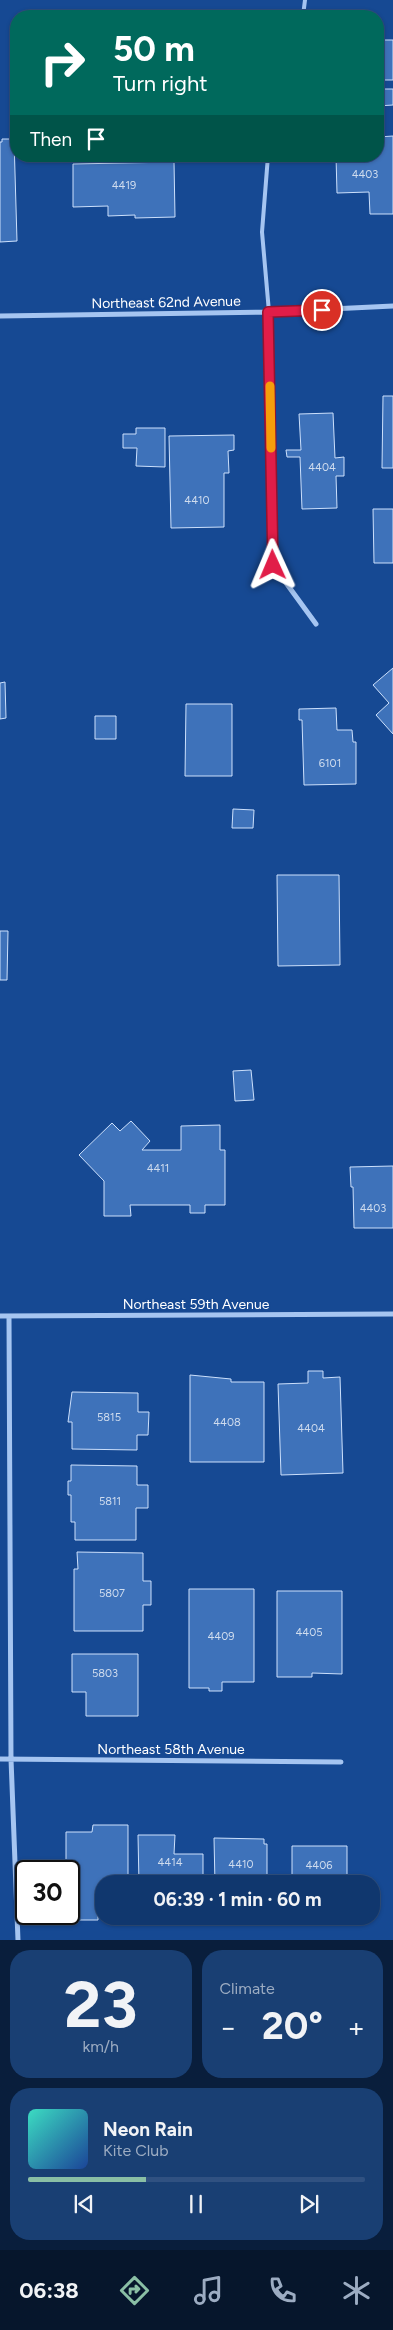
<!DOCTYPE html>
<html lang="en">
<head>
<meta charset="utf-8">
<style>
	:root { --surface:#10376e; --page:#193f73; --text:#f1f3f6; --muted:#9cacc2; --line:#305181; --accent:#8abfa5 }
	body { margin:0; font-family:Figtree,sans-serif; background:var(--page); color:var(--text); height:100vh; display:flex; flex-direction:column; font-size:19px; white-space:nowrap }
	* { box-sizing:border-box; margin:0 }
	p { font-size:16px; color:var(--muted) }
	.icon { flex:none; width:28px; height:28px; fill:none; stroke:currentColor; stroke-width:2; stroke-linecap:round; stroke-linejoin:round }
	.map { position:relative; height:1940px; overflow:hidden }
	.drawer { display:flex; flex-direction:column; gap:10px; padding:10px; background:#091e3c; flex:1 }
	.drawer>* { flex:none }
	.guide { position:absolute; left:10px; top:10px; width:374px; height:152px; border-radius:20px; box-shadow:0 1px 4px #0004,0 0 0 1px var(--line); background:#00695c; color:#fff; overflow:hidden }
	.speed { position:absolute; left:15px; top:1860px; display:flex; gap:10px; font-size:25px; font-weight:700; text-align:center }
	.speed>* { display:grid; place-content:center; width:65px; height:65px; border-radius:50%; background:var(--surface); box-shadow:0 1px 4px #0004,0 0 0 1px var(--line); line-height:1 }
	.speed .limit { border:2px solid #111; border-radius:8px; background:#fff; color:#111 }
	.pin { position:absolute; display:grid; place-items:center; width:42px; height:42px; color:#fff; margin:-21px; border:2px solid #fff; border-radius:50%; box-shadow:0 1px 5px #0007 }
	.me { position:absolute; width:55px; margin:-28px; rotate:359deg; stroke-linejoin:round; filter:drop-shadow(0 0 4px #0008) }
	.turn { display:flex; align-items:center; gap:18px; height:105px; padding:0 20px; font-size:22px }
	.turn .icon { width:65px; height:65px; stroke-width:2.5 }
	.turn b { display:block; font-size:35px; line-height:42px }
	.then { display:flex; align-items:center; height:48px; padding:0 20px; background:#0003; gap:10px; font-size:19px }
	.big { font-size:38px; font-weight:700; line-height:1.1 }
	.drawer .card { flex:1; display:flex; flex-direction:column; justify-content:center; gap:8px; min-width:0; padding:0 18px; border-radius:20px; background:var(--page) }
	.drawer .dial { align-items:center; gap:0 }
	.dial b { font-size:65px; line-height:1 }
	.song { display:flex; align-items:center; gap:15px }
	.cover { width:60px; height:60px; border-radius:8px; background:linear-gradient(135deg,hsl(170 70% 55%),hsl(220 70% 35%)) }
	.played { height:5px; border-radius:2px; background:linear-gradient(90deg,var(--accent) 35%,var(--line) 35%) }
	.keys { display:flex; justify-content:space-around; direction:ltr }
	.heat { display:flex; justify-content:space-between; align-items:center; font-size:28px; direction:ltr }
	.drawer .tiles { flex:1; display:grid; gap:10px; grid-template-columns:1fr 1fr }
	.card:last-child { grid-column:span 2 }
	.trip { position:absolute; left:95px; top:1875px; width:285px; height:50px; border-radius:20px; background:var(--surface); box-shadow:0 1px 4px #0004,0 0 0 1px var(--line); font-weight:700; line-height:50px; text-align:center }
	.dock { display:flex; height:80px; justify-content:space-around; align-items:center; background:#06162c; color:var(--muted) }
	.dock .icon { width:35px; height:35px }
	.dock .active { color:var(--accent) }
	.dock b { font-size:22px; color:var(--text) }
	.map>svg:first-child { display:block }
	.building { fill:#3e72ba; stroke:#cce0fc }
	.lines { fill:none; stroke-linecap:round; stroke-linejoin:round }
	.lane { stroke:#a5c5f1; stroke-width:4 }
	.street { stroke:#a5c5f1; stroke-width:5 }
	.route-casing { stroke:#92132f; stroke-width:12 }
	.route { stroke:#e11d48; stroke-width:9 }
	.slow { stroke:#f59e0b; stroke-width:9 }
	.labels { text-anchor:middle; stroke-width:4; stroke-linejoin:round; paint-order:stroke }
	.number-label { font-size:11px; fill:#cfdcee }
	.street-label { font-size:14px; fill:#fff; stroke:#164993 }
</style>
</head>
<body>
<div class="map">
<svg width="393" height="1940" viewBox="0 0 393 1940">
	<rect width="100%" height="100%" fill="#164993"/>
	<path class="building" d="M 378,40 L 393,40 L 393,80 L 379,80 Z
		M 378,89 L 393,89 L 393,105 L 378,106 Z
		M 393,136 L 393,214 L 370,214 L 369,192 L 337,193 L 336,156 L 378,156 L 378,137 Z
		M 2,139 L 14,139 L 17,241 L 0,242 L 0,142 L 2,142 Z
		M 174,162 L 175,217 L 135,218 L 135,215 L 108,216 L 108,206 L 73,207 L 73,164 Z
		M 383,396 L 393,396 L 393,468 L 382,468 Z
		M 333,413 L 335,458 L 344,457 L 344,476 L 336,476 L 337,508 L 302,509 L 300,457 L 287,457 L 286,450 L 301,450 L 299,414 Z
		M 136,428 L 165,428 L 165,467 L 136,466 L 137,448 L 123,448 L 123,434 L 136,434 Z
		M 234,435 L 234,450 L 228,451 L 229,473 L 224,473 L 224,527 L 171,528 L 169,436 Z
		M 373,509 L 393,509 L 393,563 L 374,563 Z
		M 393,668 L 393,734 L 376,715 L 389,703 L 373,685 Z
		M 5,682 L 6,718 L 0,719 L 0,683 Z
		M 186,704 L 232,704 L 232,776 L 185,776 Z
		M 336,708 L 337,730 L 352,730 L 353,742 L 356,742 L 356,784 L 304,785 L 302,720 L 299,720 L 299,709 Z
		M 95,716 L 116,716 L 116,739 L 95,739 Z
		M 233,809 L 254,810 L 253,828 L 232,828 Z
		M 277,875 L 339,875 L 340,965 L 278,966 Z
		M 0,931 L 8,931 L 7,980 L 0,980 Z
		M 251,1070 L 254,1100 L 235,1101 L 233,1071 Z
		M 131,1121 L 150,1141 L 142,1150 L 181,1150 L 181,1126 L 220,1125 L 220,1150 L 225,1150 L 225,1205 L 205,1205 L 205,1213 L 190,1213 L 190,1205 L 130,1205 L 131,1216 L 104,1216 L 104,1181 L 79,1155 L 112,1123 L 120,1131 Z
		M 393,1166 L 393,1228 L 354,1228 L 353,1187 L 351,1187 L 350,1167 Z
		M 308,1371 L 323,1371 L 323,1378 L 340,1377 L 343,1473 L 281,1475 L 278,1384 L 308,1383 Z
		M 190,1375 L 231,1379 L 231,1382 L 264,1382 L 264,1462 L 190,1462 Z
		M 72,1392 L 138,1393 L 138,1412 L 149,1412 L 148,1435 L 137,1435 L 137,1450 L 72,1449 L 72,1422 L 68,1422 Z
		M 71,1465 L 137,1466 L 137,1485 L 148,1485 L 148,1508 L 136,1508 L 136,1540 L 75,1540 L 75,1522 L 71,1522 L 71,1495 L 68,1495 L 68,1481 L 71,1481 Z
		M 77,1552 L 143,1553 L 143,1581 L 151,1581 L 151,1605 L 143,1605 L 143,1631 L 74,1631 L 74,1569 L 78,1569 Z
		M 189,1589 L 254,1589 L 254,1682 L 222,1682 L 222,1691 L 209,1691 L 209,1688 L 189,1688 Z
		M 277,1591 L 342,1591 L 342,1674 L 312,1673 L 312,1677 L 277,1677 Z
		M 72,1654 L 138,1654 L 138,1716 L 86,1716 L 86,1692 L 72,1692 Z
		M 93,1825 L 128,1825 L 128,1884 L 104,1884 L 104,1915 L 98,1915 L 98,1920 L 67,1920 L 67,1914 L 69,1914 L 69,1871 L 66,1871 L 66,1832 L 92,1832 Z
		M 138,1835 L 175,1835 L 174,1854 L 203,1854 L 203,1884 L 139,1884 Z
		M 214,1838 L 264,1839 L 264,1844 L 267,1844 L 267,1884 L 215,1884 Z
		M 292,1846 L 347,1846 L 347,1884 L 292,1884 Z"/>
	<g class="lines">
		<path class="lane" d="M 303,16 L 305,0
			M 268,156 L 262,232 L 269,312"/>
		<path class="street" d="M 269,312 L 273,565 L 316,624
			M 0,316 L 269,312 L 393,306
			M 0,1316 L 393,1314
			M 9,1316 L 11,1759 L 18,1940
			M 0,1759 L 341,1762"/>
	</g>
	<g class="lines">
		<defs>
			<path id="route" d="M 273,565 L 268,312 L 322,310"/>
		</defs>
		<use href="#route" class="route-casing"/>
		<use href="#route" class="route"/>
		<path class="slow" d="M 270,386 L 271,448"/>
	</g>
	<g class="labels">
		<g class="number-label">
			<text x="365" y="178">4403</text>
			<text x="124" y="189">4419</text>
			<text x="322" y="471">4404</text>
			<text x="197" y="504">4410</text>
			<text x="330" y="767">6101</text>
			<text x="158" y="1172">4411</text>
			<text x="373" y="1212">4403</text>
			<text x="109" y="1421">5815</text>
			<text x="227" y="1426">4408</text>
			<text x="311" y="1432">4404</text>
			<text x="110" y="1505">5811</text>
			<text x="112" y="1597">5807</text>
			<text x="309" y="1636">4405</text>
			<text x="221" y="1640">4409</text>
			<text x="105" y="1677">5803</text>
			<text x="170" y="1866">4414</text>
			<text x="241" y="1868">4410</text>
			<text x="319" y="1869">4406</text>
		</g>
		<g class="street-label">
			<text transform="translate(166 302) rotate(-1)" y="5">Northeast 62nd Avenue</text>
			<text x="196" y="1309">Northeast 59th Avenue</text>
			<text x="171" y="1754">Northeast 58th Avenue</text>
		</g>
	</g>
</svg>
<div class="speed"><div class="limit">30</div></div>
<div class="pin" style="left:322px;top:310px;background:#d93025"><svg class="icon" aria-label="arrive" viewBox="0 0 24 24"><path d="M6 21V4h12l-3 4 3 4H6"/></svg></div>
<svg class="me" style="left:273px;top:565px" viewBox="-20 -20 40 40"><path d="M0-17L14 15 0 8-14 15z" fill="#e11d48" stroke="#fff" stroke-width="4"/></svg>
<div class="trip">06:39 · 1 min · 60 m</div>
<div class="guide">
<div class="turn"><svg class="icon" aria-label="right" viewBox="0 0 24 24"><path d="M7 20v-9h11M14 6l5 5-5 5"/></svg><div><b>50 m</b>Turn right</div></div>
<div class="then">Then<svg class="icon" aria-label="arrive" viewBox="0 0 24 24"><path d="M6 21V4h12l-3 4 3 4H6"/></svg></div>
</div>
</div>
<section class="drawer">
<div class="tiles">
<div class="card dial"><b>23</b><p>km/h</p></div>
<div class="card"><p>Climate</p>
<div class="heat"><a>−</a><b class="big">20°</b><a>+</a></div>
</div>
<div class="card">
<div class="song"><i class="cover"></i><div><b>Neon Rain</b><p>Kite Club</p></div></div>
<div class="played"></div>
<div class="keys"><svg class="icon" aria-label="previous" viewBox="0 0 24 24"><path d="M18 5L8 12l10 7zM5 5v14"/></svg><svg class="icon" aria-label="pause" viewBox="0 0 24 24"><path d="M8 5v14M16 5v14"/></svg><svg class="icon" aria-label="next" viewBox="0 0 24 24"><path d="M6 5l10 7-10 7zM19 5v14"/></svg></div>
</div>
</div>
</section>
<nav class="dock">
<b>06:38</b>
<svg class="icon active" aria-label="directions" viewBox="0 0 24 24"><path d="M12 3l9 9-9 9-9-9zM9 14v-3h6M13 9l2 2-2 2"/></svg>
<svg class="icon" aria-label="music" viewBox="0 0 24 24"><path d="M9 18V5l10-2v13"/><circle cx="6" cy="18" r="3"/><circle cx="16" cy="16" r="3"/></svg>
<svg class="icon" aria-label="phone" viewBox="0 0 24 24"><path d="M5 4h4l2 5-3 2q2 4 5 5l2-3 5 2v4C11 20 4 13 5 4z"/></svg>
<svg class="icon" aria-label="climate" viewBox="0 0 24 24"><path d="M12 3v18M4 7l16 10M4 17L20 7"/></svg>
</nav>
</body>
</html>
